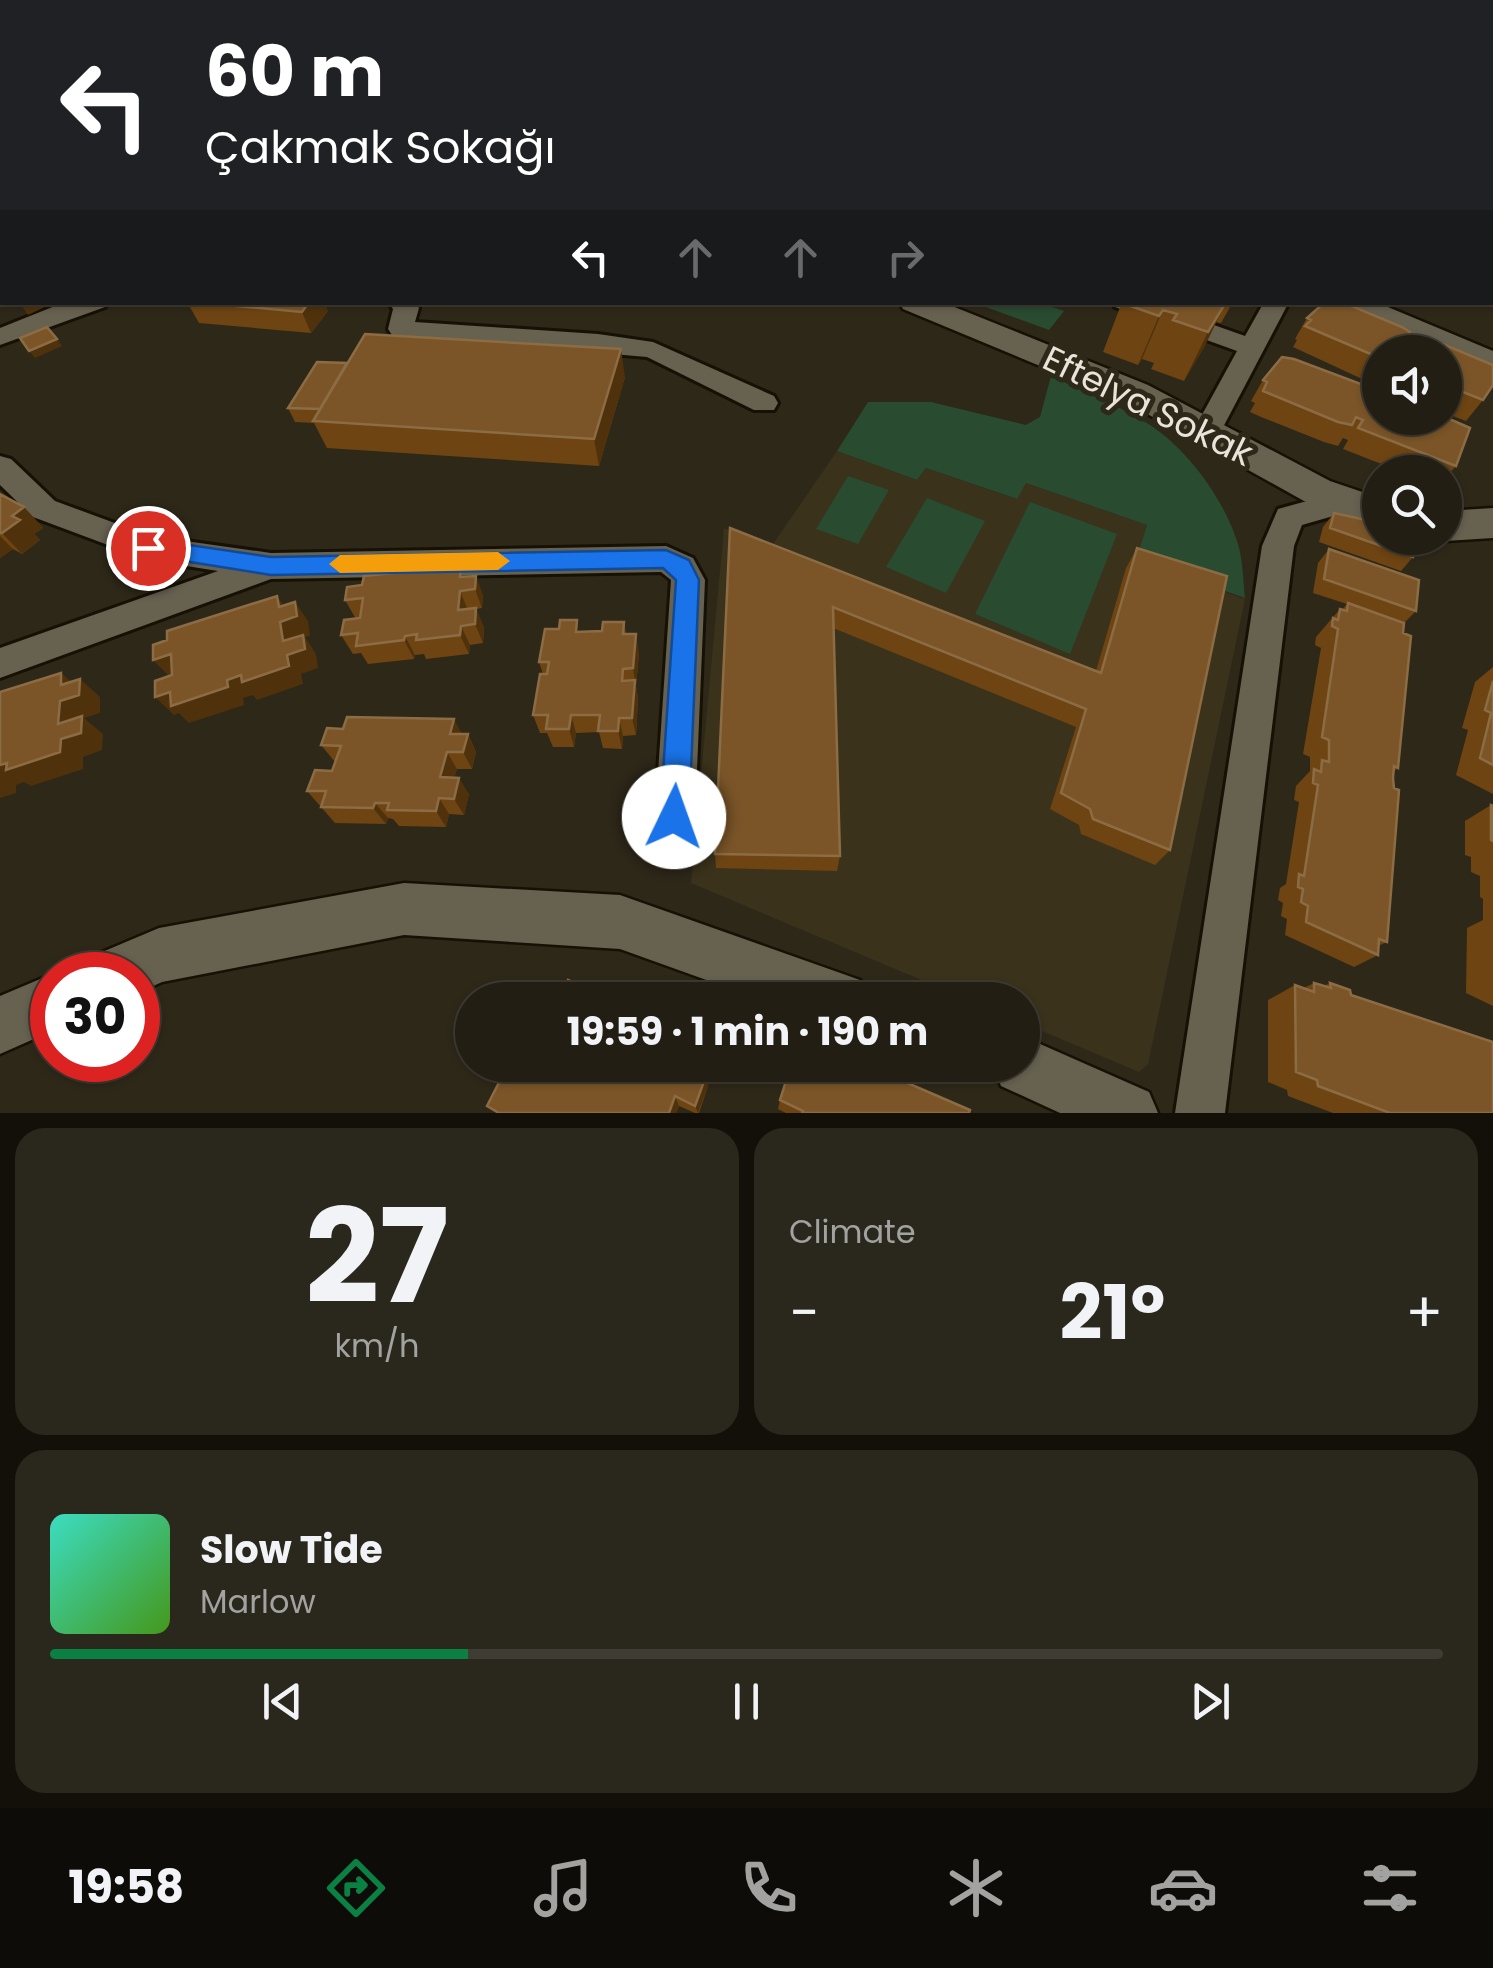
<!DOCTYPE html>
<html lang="en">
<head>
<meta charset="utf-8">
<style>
	:root { --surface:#221e13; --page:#2a271c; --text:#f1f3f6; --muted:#a2a2a0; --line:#3f3c33; --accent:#0b8043 }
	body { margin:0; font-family:Poppins,sans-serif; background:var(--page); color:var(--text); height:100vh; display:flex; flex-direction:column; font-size:38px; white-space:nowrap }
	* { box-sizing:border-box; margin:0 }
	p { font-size:32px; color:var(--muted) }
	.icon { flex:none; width:55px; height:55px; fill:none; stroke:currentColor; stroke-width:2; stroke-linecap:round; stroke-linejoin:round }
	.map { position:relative; height:1113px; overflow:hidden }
	.panel { display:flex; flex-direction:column; gap:15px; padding:15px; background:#13100a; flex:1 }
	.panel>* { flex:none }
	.hud { position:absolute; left:0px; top:0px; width:1495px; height:305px; box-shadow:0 2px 8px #0004,0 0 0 2px var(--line); background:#202124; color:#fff; overflow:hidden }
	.fabs { position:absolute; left:1362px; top:335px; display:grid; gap:20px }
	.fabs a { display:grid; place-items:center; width:100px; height:100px; border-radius:50%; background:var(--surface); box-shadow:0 2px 8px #0004,0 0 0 2px var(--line); font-size:50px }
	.speed { position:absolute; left:30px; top:952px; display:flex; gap:20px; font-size:50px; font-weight:700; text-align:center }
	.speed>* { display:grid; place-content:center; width:130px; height:130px; border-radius:50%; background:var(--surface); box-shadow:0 2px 8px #0004,0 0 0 2px var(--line); line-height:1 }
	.speed .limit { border:15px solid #d22; background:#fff; color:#111 }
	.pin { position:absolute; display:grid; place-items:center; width:85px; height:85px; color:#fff; margin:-42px; border:5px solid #fff; border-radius:50%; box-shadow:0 2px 10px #0007 }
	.me { position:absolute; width:110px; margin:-55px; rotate:3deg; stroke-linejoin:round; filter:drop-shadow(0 0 8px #0008) }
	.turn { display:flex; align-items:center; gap:35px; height:210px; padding:0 40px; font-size:45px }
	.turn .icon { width:130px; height:130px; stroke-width:2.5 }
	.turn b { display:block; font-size:70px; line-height:85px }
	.lanes { display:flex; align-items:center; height:95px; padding:0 40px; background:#0003; justify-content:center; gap:50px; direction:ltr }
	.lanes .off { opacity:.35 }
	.big { font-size:75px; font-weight:700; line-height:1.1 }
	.panel .tile { flex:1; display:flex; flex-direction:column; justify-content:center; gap:15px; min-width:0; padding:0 35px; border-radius:30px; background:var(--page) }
	.panel .dial { align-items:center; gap:0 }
	.dial b { font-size:130px; line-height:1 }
	.song { display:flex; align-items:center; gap:30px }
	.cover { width:120px; height:120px; border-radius:15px; background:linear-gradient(135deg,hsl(170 70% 55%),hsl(100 70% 35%)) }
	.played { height:10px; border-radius:5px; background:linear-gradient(90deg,var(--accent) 30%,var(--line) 30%) }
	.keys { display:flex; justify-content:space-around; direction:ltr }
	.heat { display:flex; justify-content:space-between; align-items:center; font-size:55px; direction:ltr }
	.panel .tiles { flex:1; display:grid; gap:15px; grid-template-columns:1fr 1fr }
	.tile:last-child { grid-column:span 2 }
	.trip { position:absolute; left:455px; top:982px; width:585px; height:100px; border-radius:50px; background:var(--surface); box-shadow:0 2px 8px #0004,0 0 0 2px var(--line); font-weight:700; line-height:100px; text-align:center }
	.menu { display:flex; height:160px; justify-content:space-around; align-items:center; background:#0e0c08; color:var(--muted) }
	.menu .icon { width:70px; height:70px }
	.menu .selected { color:var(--accent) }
	.menu b { font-size:45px; color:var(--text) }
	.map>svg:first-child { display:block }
	.built { fill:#3a321b }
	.green { fill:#294b30 }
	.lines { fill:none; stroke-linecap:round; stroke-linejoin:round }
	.minor-casing { stroke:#161104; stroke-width:6 }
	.tertiary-casing { stroke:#161104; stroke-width:5 }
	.minor { fill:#676150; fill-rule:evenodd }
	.tertiary { fill:#676150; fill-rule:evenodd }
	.wall { fill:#6e4412 }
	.shaded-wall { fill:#4f320c }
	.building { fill:#7b5528; stroke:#8c6c44; stroke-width:2.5 }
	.route { fill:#1a73e8; stroke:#114b97; stroke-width:2.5 }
	.slow { fill:#f59e0b }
	.labels { text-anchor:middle; stroke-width:10; stroke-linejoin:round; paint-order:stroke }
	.street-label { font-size:35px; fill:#e8e4da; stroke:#2e2819 }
</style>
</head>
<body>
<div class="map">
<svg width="1493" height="1113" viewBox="0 0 1493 1113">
	<rect width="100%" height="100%" fill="#2e2819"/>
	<path class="built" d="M 837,451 L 917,480 L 926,468 L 1016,499 L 1026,483 L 1147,525 L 1137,561 L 1245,599 L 1148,1064 L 1139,1072 L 1023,1023 L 1022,1000 L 969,1000 L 691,883 L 724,528 L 771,547 Z"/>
	<path class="green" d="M 143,0 L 671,0 L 118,2 Z
		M 975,303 L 1041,303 L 1064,311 L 1049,330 Z
		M 1051,376 C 1082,391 1118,405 1147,423 C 1188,449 1224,499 1238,544 C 1243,561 1243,580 1245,598 L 1136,560 L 1147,525 L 1026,483 L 1017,499 L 926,468 L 917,480 L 837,451 L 868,402 L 931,402 L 1026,425 L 1040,417 Z
		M 848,476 L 889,490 L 858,544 L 816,529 Z
		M 927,498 L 985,521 L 946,593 L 886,567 Z
		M 1030,502 L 1117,534 L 1070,654 L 975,614 Z"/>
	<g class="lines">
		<defs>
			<path id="minor" d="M 1328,0 L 1346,0 L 1347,2 L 1330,2 Z
				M 1492,8 L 1493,8 L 1493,18 L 1492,18 Z
				M 2,9 L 2,19 L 0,20 L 0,10 Z
				M 1493,73 L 1493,84 L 1492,84 L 1492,73 Z
				M 2,224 L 2,240 L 0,241 L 0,225 Z
				M 65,302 L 108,302 L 105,307 L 0,345 L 0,328 Z
				M 388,302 L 415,302 L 419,308 L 415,322 L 598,334 L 653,342 L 774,396 L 778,403 L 774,410 L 754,410 L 647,357 L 392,335 L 388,329 L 393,309 Z
				M 1112,302 L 1149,302 L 1245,336 L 1264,302 L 1289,302 L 1220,433 L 1216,440 L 1196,440 L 1192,433 L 1237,351 L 1115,307 Z
				M 0,456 L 11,459 L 55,501 L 150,536 L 271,553 L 666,546 L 693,558 L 705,580 L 695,817 L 689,831 L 675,836 L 661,831 L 655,817 L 671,580 L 661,572 L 271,579 L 0,678 L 0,648 L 218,571 L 148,560 L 33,517 L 0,485 Z
				M 1343,491 L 1354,494 L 1358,502 L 1354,510 L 1302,525 L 1294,546 L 1225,1113 L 1175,1113 L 1262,546 L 1278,509 Z"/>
			<path id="tertiary" d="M 1492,152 L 1493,153 L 1493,169 L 1492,169 Z
				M 899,302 L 942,302 L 1148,385 L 1330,481 L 1380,498 L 1380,527 L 1304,501 L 1124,401 L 903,309 Z
				M 1333,302 L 1376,302 L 1493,351 L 1493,374 L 1337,309 Z
				M 1493,508 L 1493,538 L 1445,541 L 1435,538 L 1445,538 L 1445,511 Z
				M 404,883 L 620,895 L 860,980 L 868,1000 L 762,1000 L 620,949 L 404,935 L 162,982 L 138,993 L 138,975 L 87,975 L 95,955 L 159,928 Z
				M 52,974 L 52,1031 L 0,1054 L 0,996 Z
				M 1022,1036 L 1149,1092 L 1158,1113 L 1060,1113 L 1001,1086 L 993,1065 L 1022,1065 Z"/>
		</defs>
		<use href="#minor" class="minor-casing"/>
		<use href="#tertiary" class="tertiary-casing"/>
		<use href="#minor" class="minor"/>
		<use href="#tertiary" class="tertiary"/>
	</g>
	<path class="wall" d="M 916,0 L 981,0 L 981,2 L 915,2 Z
		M 1264,0 L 1327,0 L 1326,2 L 1266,2 Z
		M 1451,0 L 1493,0 L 1493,8 L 1492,2 L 1454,2 Z
		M 187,302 L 328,311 L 311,333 L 199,323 Z
		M 1122,302 L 1233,302 L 1221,323 L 1216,322 L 1184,381 L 1151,369 L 1154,363 L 1142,359 L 1138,365 L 1103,352 Z
		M 1325,302 L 1342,302 L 1402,327 L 1410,332 L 1405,339 L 1409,341 L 1414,334 L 1426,337 L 1493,365 L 1493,385 L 1483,400 L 1466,421 L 1445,413 L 1445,352 L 1380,352 L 1380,376 L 1378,375 L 1373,381 L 1360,378 L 1293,347 L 1297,340 L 1295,339 L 1307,318 Z
		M 625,377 L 599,466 L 327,448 L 314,423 L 295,422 L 288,408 Z
		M 1263,380 L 1370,400 L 1375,392 L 1456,466 L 1445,478 L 1445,472 L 1402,472 L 1343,449 L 1348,440 L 1343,438 L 1338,446 L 1324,442 L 1261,417 L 1250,412 L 1255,403 L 1251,401 Z
		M 0,494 L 24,507 L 43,528 L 34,534 L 40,540 L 22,554 L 13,549 L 0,558 Z
		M 1334,513 L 1399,544 L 1413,557 L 1401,571 L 1319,542 L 1323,527 Z
		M 730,528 L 1096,671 L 1126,568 L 1137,548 L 1170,850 L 1155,865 L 1081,834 L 1079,825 L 1050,809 L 1076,727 L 833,628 L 840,856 L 837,871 L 716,868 L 715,854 Z
		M 1329,549 L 1416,611 L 1404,623 L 1398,768 L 1394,771 L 1387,942 L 1378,946 L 1378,955 L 1354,967 L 1285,935 L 1287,919 L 1281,916 L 1283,903 L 1278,900 L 1280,888 L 1286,884 L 1299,802 L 1294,800 L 1296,786 L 1310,771 L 1310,757 L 1303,754 L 1321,648 L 1315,645 L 1316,637 L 1340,609 L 1342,610 L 1347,604 L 1313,593 L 1318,563 Z
		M 465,577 L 483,595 L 482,608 L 476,609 L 484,628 L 483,643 L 470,645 L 469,654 L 426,659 L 424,654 L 415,655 L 414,659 L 368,664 L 361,653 L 353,654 L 341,635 L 356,619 L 345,600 Z
		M 624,622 L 626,634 L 639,653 L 636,686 L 638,699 L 636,735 L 623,736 L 622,749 L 603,748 L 599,732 L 576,733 L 574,747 L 553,747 L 547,733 L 540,733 L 533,715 L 543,674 L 539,662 L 580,632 L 602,631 Z
		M 1493,667 L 1493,794 L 1456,775 L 1468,730 L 1462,728 L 1475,682 Z
		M 468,734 L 476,752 L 472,769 L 457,769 L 454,778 L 469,794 L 464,815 L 449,814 L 446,827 L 399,826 L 393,819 L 388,818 L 386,824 L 335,823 L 307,791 L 332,771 L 335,762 L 321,745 Z
		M 1491,805 L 1493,806 L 1493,1006 L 1466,993 L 1467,928 L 1483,920 L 1483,899 L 1480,897 L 1480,876 L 1471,872 L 1471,857 L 1465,855 L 1465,821 Z
		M 1314,983 L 1324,986 L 1330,983 L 1351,995 L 1493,1113 L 1333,1113 L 1288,1096 L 1287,1090 L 1268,1082 L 1268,1000 L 1295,985 L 1304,988 Z
		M 532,1065 L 700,1065 L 697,1072 L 706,1076 L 708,1086 L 699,1113 L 695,1113 L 679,1106 L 676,1113 L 497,1113 L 487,1106 L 527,1074 Z
		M 780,1100 L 969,1113 L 786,1113 L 778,1109 Z"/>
	<path class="shaded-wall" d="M 2,77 L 2,91 L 0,91 L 0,78 Z
		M 19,302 L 55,302 L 28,315 Z
		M 309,302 L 324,302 L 328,311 L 311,333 L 302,312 Z
		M 1226,302 L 1204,348 L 1184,381 L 1208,332 Z
		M 1163,310 L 1142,359 L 1138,365 L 1159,316 Z
		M 57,339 L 62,346 L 35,358 L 29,351 Z
		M 621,349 L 625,377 L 599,466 L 594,439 Z
		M 24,507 L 43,528 L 34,534 L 40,540 L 22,554 L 2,533 L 12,516 Z
		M 0,536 L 13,549 L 0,558 Z
		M 476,576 L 483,595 L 482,608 L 475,589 Z
		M 460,591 L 468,610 L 458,610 Z
		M 277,596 L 291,616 L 295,602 L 308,621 L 310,636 L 305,637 L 316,654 L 318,668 L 301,674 L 303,684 L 257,700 L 253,695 L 243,698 L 244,705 L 189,723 L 179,713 L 174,715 L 155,697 L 241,675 L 283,641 Z
		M 476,608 L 484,628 L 483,643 L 475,624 Z
		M 461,626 L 470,645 L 469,654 L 460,635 Z
		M 636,634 L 639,653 L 636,686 L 638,699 L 636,735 L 632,718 L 635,681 L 633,668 Z
		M 405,636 L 415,655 L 414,659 L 404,640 Z
		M 171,654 L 171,678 L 153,660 Z
		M 61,673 L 79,688 L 80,679 L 100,697 L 100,713 L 84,718 L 103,734 L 102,750 L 83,757 L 83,769 L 31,786 L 24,782 L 16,785 L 16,793 L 0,798 L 0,765 L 58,724 Z
		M 571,715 L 576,733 L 574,747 L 569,729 Z
		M 619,718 L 623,736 L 622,749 L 618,731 Z
		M 454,719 L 463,736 L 450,734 Z
		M 468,734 L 476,752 L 472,769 L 463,752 Z
		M 447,752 L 457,769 L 450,794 L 440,777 Z
		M 459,778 L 469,794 L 464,815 L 454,799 Z
		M 439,798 L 449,814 L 446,827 L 436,811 Z
		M 375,803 L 388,818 L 386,824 L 373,808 Z
		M 693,1065 L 700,1065 L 694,1081 L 691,1070 Z
		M 706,1076 L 708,1086 L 698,1113 L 695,1106 Z
		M 675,1096 L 679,1106 L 676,1113 L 669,1113 Z"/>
	<path class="building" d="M 685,0 L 783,0 L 813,2 L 684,2 Z
		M 945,0 L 981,0 L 977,2 L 957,2 Z
		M 1005,0 L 1025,0 L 1027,1 L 1024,2 L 1001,2 Z
		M 1065,0 L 1094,0 L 1091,2 L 1062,2 Z
		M 1147,0 L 1176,0 L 1174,2 L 1158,2 Z
		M 1188,0 L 1211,0 L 1222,2 L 1185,2 Z
		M 0,60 L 2,60 L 2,77 L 0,78 Z
		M 194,302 L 309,302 L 302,312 Z
		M 1226,302 L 1208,332 L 1173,320 L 1177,314 L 1163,310 L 1159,316 L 1122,303 Z
		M 1325,302 L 1342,302 L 1402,327 L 1410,332 L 1404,339 L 1409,341 L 1414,334 L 1426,337 L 1493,365 L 1493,385 L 1483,400 L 1445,385 L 1445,352 L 1380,352 L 1380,358 L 1305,326 L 1311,320 L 1307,318 Z
		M 47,327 L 57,339 L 29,351 L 20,338 Z
		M 365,334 L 621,349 L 594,439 L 313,421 Z
		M 1282,357 L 1294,359 L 1361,384 L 1370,390 L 1366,398 L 1371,400 L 1375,392 L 1380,393 L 1380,418 L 1445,417 L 1470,428 L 1456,466 L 1358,428 L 1363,420 L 1356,417 L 1352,425 L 1338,422 L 1263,391 L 1267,382 L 1263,380 Z
		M 317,362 L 347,363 L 320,409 L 288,408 Z
		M 0,494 L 24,507 L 12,516 L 20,520 L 2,533 L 0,533 Z
		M 1334,513 L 1380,523 L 1380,538 L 1400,538 L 1399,544 L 1415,549 L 1413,557 L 1330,528 Z
		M 730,528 L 1101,673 L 1137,548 L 1227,576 L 1170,850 L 1093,819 L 1090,809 L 1061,793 L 1086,709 L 833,607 L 840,856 L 715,854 Z
		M 1329,549 L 1419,580 L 1416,611 L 1324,579 Z
		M 461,566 L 460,577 L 476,576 L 475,589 L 460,591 L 458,610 L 476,608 L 475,624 L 461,626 L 460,635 L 416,640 L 417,634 L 405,636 L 404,640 L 356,646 L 358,633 L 341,635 L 344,620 L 360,618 L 363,598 L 345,600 L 347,587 L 362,585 L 364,576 Z
		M 277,596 L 279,607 L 295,602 L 297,616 L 280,622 L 283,641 L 303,635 L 305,649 L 287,655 L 289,666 L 242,682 L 241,675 L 227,680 L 228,687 L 171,706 L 170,692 L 155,697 L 155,681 L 172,675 L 171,654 L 153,660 L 153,645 L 167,640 L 167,631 Z
		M 1348,603 L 1404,623 L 1403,633 L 1411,636 L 1398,768 L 1394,766 L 1393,778 L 1394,788 L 1399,790 L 1387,942 L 1379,939 L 1378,955 L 1306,922 L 1308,906 L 1301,902 L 1303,889 L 1298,887 L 1299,874 L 1304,876 L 1318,785 L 1313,783 L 1314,769 L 1321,772 L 1322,760 L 1329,762 L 1329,740 L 1322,737 L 1338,629 L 1332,626 L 1333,618 L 1338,620 L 1340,609 L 1347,611 Z
		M 560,620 L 577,620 L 576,632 L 602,631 L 603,622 L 624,622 L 623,634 L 636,634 L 633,668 L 623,669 L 622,681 L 635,680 L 632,718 L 619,718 L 618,731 L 598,731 L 600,715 L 571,715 L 569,729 L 546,729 L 548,715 L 533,715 L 540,674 L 547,674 L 549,662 L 539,662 L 545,629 L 559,629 Z
		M 61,673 L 61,685 L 80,679 L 79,695 L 60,701 L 58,724 L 82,716 L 81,733 L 61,739 L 60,752 L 6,770 L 7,763 L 0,765 L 0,692 Z
		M 1493,681 L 1493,765 L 1480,758 L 1491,713 L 1485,710 Z
		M 347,717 L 454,719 L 450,734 L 468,734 L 463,752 L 447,752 L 440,777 L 459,778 L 454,799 L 439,798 L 436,811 L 387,810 L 389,803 L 375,803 L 373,808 L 321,807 L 326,791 L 307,791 L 315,770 L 332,771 L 341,746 L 321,745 L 327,728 L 343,729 Z
		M 1491,805 L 1493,806 L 1493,841 L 1491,840 Z
		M 568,980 L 613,1000 L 559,1000 Z
		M 1314,983 L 1331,988 L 1330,983 L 1350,990 L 1351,995 L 1493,1042 L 1493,1113 L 1390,1113 L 1318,1086 L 1317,1080 L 1296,1072 L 1295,985 L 1314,992 Z
		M 542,992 L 558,1000 L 538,1000 Z
		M 508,1065 L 527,1074 L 532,1065 L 693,1065 L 691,1070 L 706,1076 L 695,1106 L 675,1096 L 669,1113 L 499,1113 L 487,1106 Z
		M 791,1065 L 809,1065 L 813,1067 L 813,1065 L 866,1065 L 970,1110 L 969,1113 L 802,1113 L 803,1111 L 780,1100 Z"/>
	<path class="route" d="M 148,539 L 271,557 L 666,550 L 689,560 L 699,580 L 689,817 L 684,827 L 674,831 L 665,827 L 660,817 L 676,580 L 663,568 L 271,575 L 140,554 L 136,548 Z"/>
	<path class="slow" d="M 498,552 L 510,561 L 498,570 L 340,573 L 329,564 L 340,555 Z"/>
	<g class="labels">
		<g class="street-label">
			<text transform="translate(1148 406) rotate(26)" y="12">Eftelya Sokak</text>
		</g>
	</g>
</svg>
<div class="fabs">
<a><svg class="icon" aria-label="sound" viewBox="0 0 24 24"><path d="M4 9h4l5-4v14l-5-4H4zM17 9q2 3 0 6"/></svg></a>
<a><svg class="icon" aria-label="search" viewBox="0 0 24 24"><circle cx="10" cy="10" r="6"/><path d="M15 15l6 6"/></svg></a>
</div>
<div class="speed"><div class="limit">30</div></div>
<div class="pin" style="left:148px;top:548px;background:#d93025"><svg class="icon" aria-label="arrive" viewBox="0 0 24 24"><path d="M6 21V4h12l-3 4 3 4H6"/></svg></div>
<svg class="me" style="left:674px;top:817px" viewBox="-20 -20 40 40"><circle r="19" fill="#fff"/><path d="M0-13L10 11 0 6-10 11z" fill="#1a73e8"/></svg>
<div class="trip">19:59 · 1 min · 190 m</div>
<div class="hud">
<div class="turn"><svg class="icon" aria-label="left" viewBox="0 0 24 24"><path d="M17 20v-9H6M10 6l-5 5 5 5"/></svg><div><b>60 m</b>Çakmak Sokağı</div></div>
<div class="lanes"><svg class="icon" aria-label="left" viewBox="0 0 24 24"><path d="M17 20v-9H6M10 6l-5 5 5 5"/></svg><svg class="icon off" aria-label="ahead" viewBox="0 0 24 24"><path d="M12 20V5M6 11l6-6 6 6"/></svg><svg class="icon off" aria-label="ahead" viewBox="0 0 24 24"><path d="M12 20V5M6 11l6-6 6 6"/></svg><svg class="icon off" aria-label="right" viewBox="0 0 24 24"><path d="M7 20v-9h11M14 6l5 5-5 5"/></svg></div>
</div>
</div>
<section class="panel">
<div class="tiles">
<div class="tile dial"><b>27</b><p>km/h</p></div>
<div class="tile"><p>Climate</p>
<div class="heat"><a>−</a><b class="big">21°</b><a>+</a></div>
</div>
<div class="tile">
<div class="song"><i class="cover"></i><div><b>Slow Tide</b><p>Marlow</p></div></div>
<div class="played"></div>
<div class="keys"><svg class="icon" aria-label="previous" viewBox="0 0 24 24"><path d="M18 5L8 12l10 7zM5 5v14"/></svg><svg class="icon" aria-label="pause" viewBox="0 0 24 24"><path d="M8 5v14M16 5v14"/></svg><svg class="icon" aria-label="next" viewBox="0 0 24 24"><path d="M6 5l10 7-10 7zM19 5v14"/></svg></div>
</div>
</div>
</section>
<nav class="menu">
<b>19:58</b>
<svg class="icon selected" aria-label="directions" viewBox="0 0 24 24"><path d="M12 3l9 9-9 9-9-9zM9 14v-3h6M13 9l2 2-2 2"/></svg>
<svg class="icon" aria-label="music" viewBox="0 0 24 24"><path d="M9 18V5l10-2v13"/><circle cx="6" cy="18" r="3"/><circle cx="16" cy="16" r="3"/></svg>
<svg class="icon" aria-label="phone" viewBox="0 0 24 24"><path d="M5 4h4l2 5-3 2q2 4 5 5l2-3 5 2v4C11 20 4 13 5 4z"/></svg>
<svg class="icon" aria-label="climate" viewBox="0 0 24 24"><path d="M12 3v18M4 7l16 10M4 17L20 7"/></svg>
<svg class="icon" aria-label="car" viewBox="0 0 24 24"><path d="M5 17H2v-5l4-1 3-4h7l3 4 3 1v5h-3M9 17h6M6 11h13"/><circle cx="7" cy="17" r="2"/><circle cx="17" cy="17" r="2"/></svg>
<svg class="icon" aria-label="filters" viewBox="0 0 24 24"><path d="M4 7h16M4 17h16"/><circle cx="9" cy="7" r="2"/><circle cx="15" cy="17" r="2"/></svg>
</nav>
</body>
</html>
